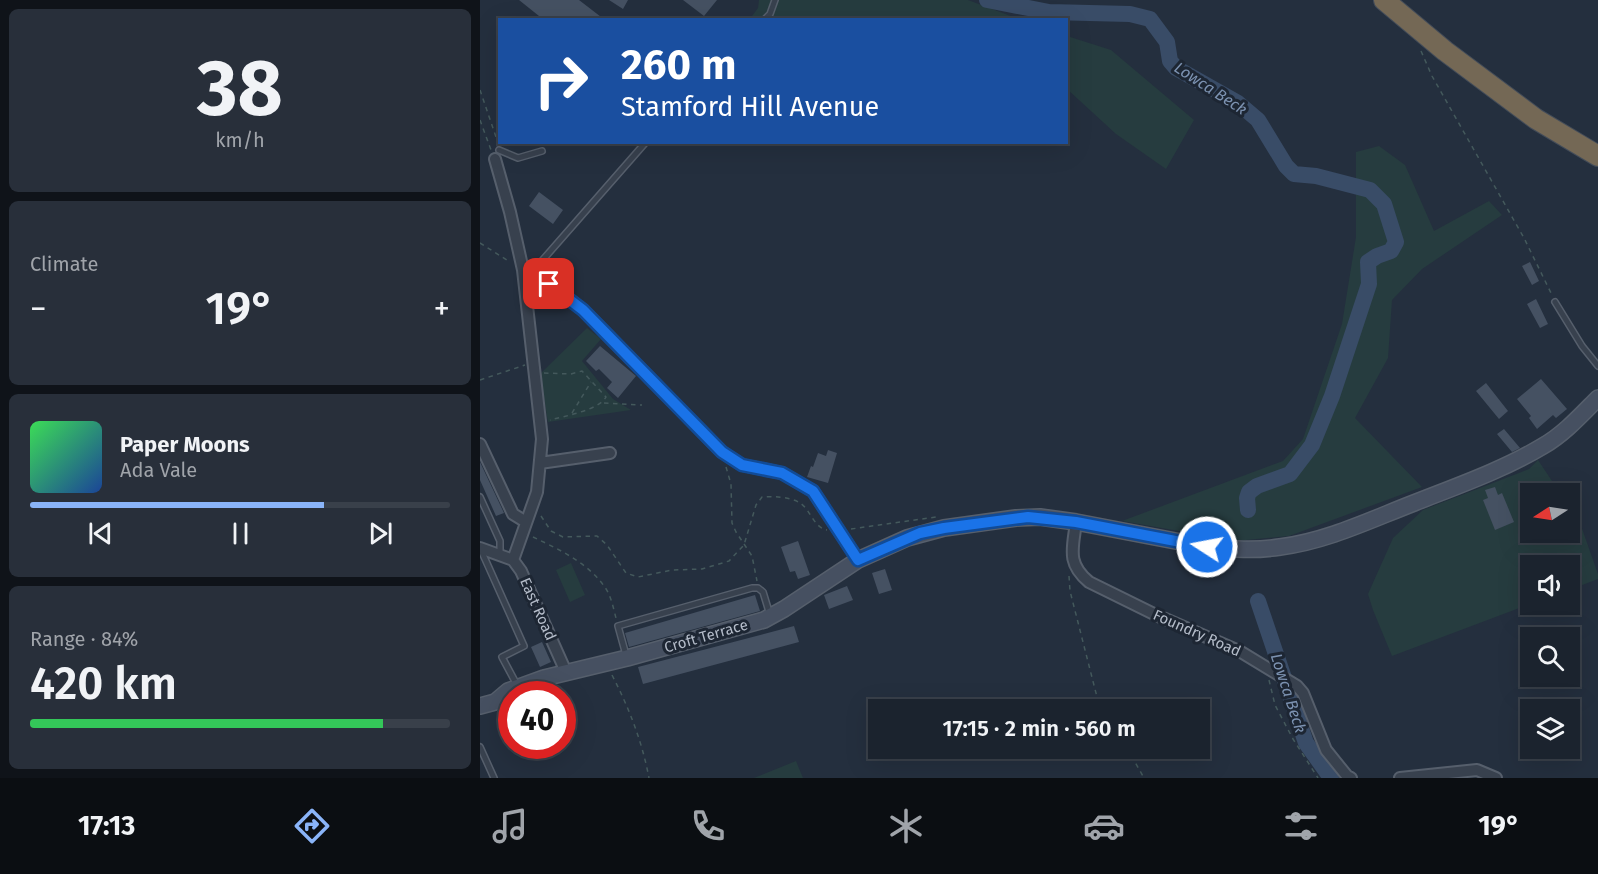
<!DOCTYPE html>
<html lang="en">
<head>
<meta charset="utf-8">
<style>
	:root { --surface:#1b232e; --page:#282f3a; --text:#f1f3f6; --muted:#a0a4aa; --line:#39404a; --accent:#8ab4f8 }
	body { margin:0; font-family:"Fira Sans",sans-serif; background:var(--page); color:var(--text); height:100vh; display:flex; flex-direction:column; font-size:22px; white-space:nowrap }
	* { box-sizing:border-box; margin:0 }
	p { font-size:20px; color:var(--muted) }
	.icon { flex:none; width:33px; height:33px; fill:none; stroke:currentColor; stroke-width:2; stroke-linecap:round; stroke-linejoin:round }
	.map { position:relative; flex:1; overflow:hidden }
	.sheet { display:flex; flex-direction:column; gap:9px; padding:9px; background:#0f1319; width:480px }
	.sheet>* { flex:none }
	.banner { position:absolute; left:18px; top:18px; width:570px; height:126px; border-radius:0px; box-shadow:0 6px 24px #0002,0 0 0 2px var(--line); background:#1a4fa0; color:#fff; overflow:hidden }
	.needle { width:39px; rotate:258deg }
	.fabs { position:absolute; left:1040px; top:483px; display:grid; gap:12px }
	.fabs a { display:grid; place-items:center; width:60px; height:60px; border-radius:0px; background:var(--surface); box-shadow:0 6px 24px #0002,0 0 0 2px var(--line); font-size:30px }
	.speed { position:absolute; left:18px; top:681px; display:flex; gap:12px; font-size:30px; font-weight:700; text-align:center }
	.speed>* { display:grid; place-content:center; width:78px; height:78px; border-radius:50%; background:var(--surface); box-shadow:0 6px 24px #0002,0 0 0 2px var(--line); line-height:1 }
	.speed .limit { border:9px solid #d22; background:#fff; color:#111 }
	.pin { position:absolute; display:grid; place-items:center; width:51px; height:51px; color:#fff; margin:-26px; border-radius:12px; box-shadow:0 3px 9px #0006 }
	.me { position:absolute; width:66px; margin:-33px; rotate:281deg; stroke-linejoin:round; filter:drop-shadow(0 0 4px #0008) }
	.turn { display:flex; align-items:center; gap:21px; height:126px; padding:0 24px; font-size:27px }
	.turn .icon { width:78px; height:78px; stroke-width:2.5 }
	.turn b { display:block; font-size:42px; line-height:51px }
	.big { font-size:45px; font-weight:600; line-height:1.1 }
	.sheet .widget { flex:1; display:flex; flex-direction:column; justify-content:center; gap:9px; min-width:0; padding:0 21px; border-radius:9px; background:var(--page) }
	.sheet .dial { align-items:center; gap:0 }
	.dial b { font-size:78px; line-height:1 }
	.song { display:flex; align-items:center; gap:18px }
	.cover { width:72px; height:72px; border-radius:9px; background:linear-gradient(135deg,hsl(130 70% 55%),hsl(220 70% 35%)) }
	.played { height:6px; border-radius:3px; background:linear-gradient(90deg,var(--accent) 70%,var(--line) 70%) }
	.keys { display:flex; justify-content:space-around; direction:ltr }
	.heat { display:flex; justify-content:space-between; align-items:center; font-size:33px; direction:ltr }
	.charge { height:9px; border-radius:4px; background:linear-gradient(90deg,#34c759 84%,var(--line) 0) }
	.trip { position:absolute; left:388px; top:699px; width:342px; height:60px; border-radius:0px; background:var(--surface); box-shadow:0 6px 24px #0002,0 0 0 2px var(--line); font-weight:600; line-height:60px; text-align:center }
	.tabs { display:flex; height:96px; justify-content:space-around; align-items:center; background:#0b0e12; color:var(--muted) }
	.tabs .icon { width:42px; height:42px }
	.tabs .on { color:var(--accent) }
	.tabs b { font-size:27px; color:var(--text) }
	main { display:flex; flex:1; min-height:0 }
	.map>svg:first-child { display:block }
	.green { fill:#263c3f }
	.lines { fill:none; stroke-linecap:round; stroke-linejoin:round }
	.river { stroke:#394c67; stroke-width:16 }
	.building { fill:#455162 }
	.lane-casing { stroke:#565f6c; stroke-width:8 }
	.street-casing { stroke:#565f6c; stroke-width:14 }
	.secondary-casing { stroke:#565f6c; stroke-width:18 }
	.highway-casing { stroke:#434c59; stroke-width:22 }
	.path { stroke:#44595c; stroke-width:1.5; stroke-dasharray:4.5 4.5; stroke-linecap:butt }
	.lane { stroke:#38414e; stroke-width:5 }
	.street { stroke:#38414e; stroke-width:10 }
	.secondary { stroke:#465061; stroke-width:15 }
	.highway { stroke:#746855; stroke-width:20 }
	.route-casing { stroke:#114b97; stroke-width:15 }
	.route { stroke:#1a73e8; stroke-width:10 }
	.labels { text-anchor:middle; stroke-width:6; stroke-linejoin:round; paint-order:stroke }
	.street-label { font-size:15px; fill:#b4bcc9; stroke:#1d2633 }
	.water-label { font-size:16px; font-style:italic; fill:#7c92b1; stroke:#1d2633 }
</style>
</head>
<body>
<main>
<section class="sheet">
<div class="widget dial"><b>38</b><p>km/h</p></div>
<div class="widget"><p>Climate</p>
<div class="heat"><a>−</a><b class="big">19°</b><a>+</a></div>
</div>
<div class="widget">
<div class="song"><i class="cover"></i><div><b>Paper Moons</b><p>Ada Vale</p></div></div>
<div class="played"></div>
<div class="keys"><svg class="icon" aria-label="previous" viewBox="0 0 24 24"><path d="M18 5L8 12l10 7zM5 5v14"/></svg><svg class="icon" aria-label="pause" viewBox="0 0 24 24"><path d="M8 5v14M16 5v14"/></svg><svg class="icon" aria-label="next" viewBox="0 0 24 24"><path d="M6 5l10 7-10 7zM19 5v14"/></svg></div>
</div>
<div class="widget"><p>Range · 84%</p><b class="big">420 km</b><div class="charge"></div></div>
</section>
<div class="map">
<svg width="1118" height="778" viewBox="0 0 1118 778">
	<rect width="100%" height="100%" fill="#242f3e"/>
	<path class="green" d="M 279,0 L 488,0 L 539,19 L 269,20 L 278,8 Z
		M 587,36 L 631,50 L 714,120 L 686,169 L 636,134 L 587,89 Z
		M 899,146 L 925,165 L 954,231 L 1009,201 L 1022,215 L 942,269 L 912,300 L 908,358 L 875,418 L 942,487 L 809,536 L 756,541 L 642,521 L 803,461 L 823,439 L 862,324 L 876,237 L 876,152 Z
		M 107,328 L 121,339 L 102,361 L 133,399 L 151,410 L 68,422 L 60,374 Z
		M 1058,460 L 1080,493 L 1050,494 L 1050,532 L 1089,532 L 1089,507 L 1100,523 L 1118,574 L 1118,579 L 1089,590 L 1089,566 L 1050,566 L 1050,604 L 912,656 L 893,610 L 888,594 L 913,538 L 943,510 L 1049,469 Z
		M 91,563 L 105,595 L 90,602 L 76,570 Z
		M 316,761 L 323,778 L 274,778 Z"/>
	<g class="lines">
		<path class="river" d="M 507,0 L 569,12 L 650,14 L 670,19 L 687,42 L 690,61 L 696,68 L 758,103 L 778,120 L 806,166 L 814,174 L 836,176 L 890,190 L 904,204 L 916,242 L 911,251 L 897,256 L 888,262 L 889,284 L 852,396 L 832,445 L 810,474 L 777,486 L 769,492 L 767,498 L 768,510
			M 778,601 L 826,743 L 851,778"/>
	</g>
	<path class="building" d="M 39,0 L 99,0 L 125,20 L 64,20 Z
		M 129,0 L 148,0 L 143,9 Z
		M 203,0 L 237,0 L 224,16 Z
		M 59,192 L 83,210 L 73,224 L 49,206 Z
		M 1050,262 L 1059,281 L 1052,285 L 1042,266 Z
		M 1056,299 L 1068,324 L 1060,328 L 1047,304 Z
		M 120,346 L 156,376 L 138,398 L 127,388 L 132,382 L 119,369 L 116,371 L 106,361 Z
		M 1061,379 L 1087,409 L 1076,418 L 1073,415 L 1057,429 L 1049,418 L 1051,416 L 1037,399 Z
		M 1006,383 L 1028,411 L 1019,419 L 996,391 Z
		M 1024,429 L 1040,448 L 1032,452 L 1017,434 Z
		M 348,450 L 357,453 L 348,483 L 327,477 L 331,466 L 333,467 L 338,453 L 346,456 Z
		M 0,462 L 24,513 L 16,516 L 0,480 Z
		M 1015,487 L 1018,495 L 1022,493 L 1034,522 L 1015,530 L 1003,500 L 1008,498 L 1005,490 Z
		M 318,541 L 330,575 L 318,579 L 315,571 L 310,572 L 301,547 Z
		M 405,569 L 412,590 L 399,594 L 392,573 Z
		M 367,586 L 373,600 L 349,609 L 344,595 Z
		M 275,595 L 280,611 L 149,647 L 145,633 Z
		M 314,626 L 319,642 L 163,684 L 158,667 Z
		M 62,642 L 71,662 L 60,667 L 51,647 Z"/>
	<g class="lines">
		<defs>
			<path id="lane" d="M 284,20 L 290,14 L 295,0
				M 19,150 L 38,158 L 62,151
				M 53,271 L 166,142
				M 1075,302 L 1102,346 L 1118,366
				M 0,497 L 20,541 L 20,554
				M 1,550 L 44,646 L 22,657 L 38,687
				M 146,655 L 138,626 L 272,588 L 278,588 L 283,592 L 290,615
				M 0,747 L 14,778"/>
			<path id="street" d="M 15,159 L 30,212 L 43,270 L 62,439 L 57,492 L 33,560
				M 43,270 L 53,271 L 103,310 L 242,452 L 262,465 L 302,473 L 333,491 L 378,560
				M 0,444 L 33,514 L 46,522
				M 60,463 L 130,453
				M 596,522 C 593,548 586,563 609,582 L 676,615 L 761,652 L 817,686 L 823,693 L 846,750 L 867,776 L 871,778
				M 0,548 L 33,560 L 41,571 L 86,672
				M 920,778 L 997,770 L 1016,778"/>
			<path id="secondary" d="M 0,706 L 15,702 L 28,691 L 64,678 L 147,658 L 284,620 L 304,609 L 378,560 L 427,538 L 464,528 L 536,518 L 560,517 L 596,522 L 727,547 C 751,549 775,551 800,547 C 847,541 890,520 934,503 C 977,486 1023,470 1063,446 C 1084,434 1101,415 1118,398"/>
			<path id="highway" d="M 904,0 L 965,51 L 1056,119 L 1118,156"/>
		</defs>
		<use href="#lane" class="lane-casing"/>
		<use href="#street" class="street-casing"/>
		<use href="#secondary" class="secondary-casing"/>
		<use href="#highway" class="highway-casing"/>
		<path class="path" d="M 941,51 L 952,76 L 1044,238 L 1072,295
			M 0,90 L 18,143
			M 0,120 L 11,150
			M 0,243 L 30,262
			M 64,373 L 91,374 L 102,371 L 126,397 C 119,410 85,416 70,420
			M 0,380 L 45,365
			M 124,403 L 162,405
			M 92,413 L 111,382
			M 246,467 L 251,484 L 252,523 L 256,532 L 272,556 L 277,581
			M 61,516 L 71,531 L 83,537 L 117,536 L 127,545 L 146,573 L 158,577 L 192,570 L 222,569 L 249,561 L 264,545 L 276,505 L 282,497 C 293,496 311,497 320,503 C 331,510 333,527 347,530
			M 371,529 L 456,517
			M 53,537 C 78,549 107,562 124,586 C 131,595 133,607 136,618
			M 589,576 L 590,591 L 617,697 L 624,710
			M 132,675 C 149,708 162,741 169,778
			M 789,680 L 795,705 L 813,739 L 838,778
			M 647,748 L 664,778"/>
		<use href="#lane" class="lane"/>
		<use href="#street" class="street"/>
		<use href="#secondary" class="secondary"/>
		<use href="#highway" class="highway"/>
	</g>
	<g class="lines">
		<defs>
			<path id="route" d="M 69,284 L 103,310 L 242,452 L 262,465 L 302,473 L 333,491 L 378,560 L 440,533 L 464,528 L 548,517 L 596,522 L 727,547"/>
		</defs>
		<use href="#route" class="route-casing"/>
		<use href="#route" class="route"/>
	</g>
	<g class="labels">
		<g class="street-label">
			<text transform="translate(58 609) rotate(66)" y="5">East Road</text>
			<text transform="translate(717 633) rotate(24)" y="5">Foundry Road</text>
			<text transform="translate(226 636) rotate(-16)" y="5">Croft Terrace</text>
		</g>
		<g class="water-label">
			<text transform="translate(731 88) rotate(33)" y="6">Lowca Beck</text>
			<text transform="translate(809 693) rotate(72)" y="6">Lowca Beck</text>
		</g>
	</g>
</svg>
<div class="fabs">
<a><svg class="needle" viewBox="-14 -14 28 28"><path d="M0-13l5 13h-10z" fill="#e53935"/><path d="M0 13l5-13h-10z" fill="#a0a4aa"/></svg></a>
<a><svg class="icon" aria-label="sound" viewBox="0 0 24 24"><path d="M4 9h4l5-4v14l-5-4H4zM17 9q2 3 0 6"/></svg></a>
<a><svg class="icon" aria-label="search" viewBox="0 0 24 24"><circle cx="10" cy="10" r="6"/><path d="M15 15l6 6"/></svg></a>
<a><svg class="icon" aria-label="layers" viewBox="0 0 24 24"><path d="M12 4l9 5-9 5-9-5zM3 14l9 5 9-5"/></svg></a>
</div>
<div class="speed"><div class="limit">40</div></div>
<div class="pin" style="left:69px;top:284px;background:#d93025"><svg class="icon" aria-label="arrive" viewBox="0 0 24 24"><path d="M6 21V4h12l-3 4 3 4H6"/></svg></div>
<svg class="me" style="left:727px;top:547px" viewBox="-20 -20 40 40"><circle r="17" fill="#1a73e8" stroke="#fff" stroke-width="3"/><path d="M0-11L8 9 0 5-8 9z" fill="#fff"/></svg>
<div class="trip">17:15 · 2 min · 560 m</div>
<div class="banner">
<div class="turn"><svg class="icon" aria-label="right" viewBox="0 0 24 24"><path d="M7 20v-9h11M14 6l5 5-5 5"/></svg><div><b>260 m</b>Stamford Hill Avenue</div></div>
</div>
</div>
</main>
<nav class="tabs">
<b>17:13</b>
<svg class="icon on" aria-label="directions" viewBox="0 0 24 24"><path d="M12 3l9 9-9 9-9-9zM9 14v-3h6M13 9l2 2-2 2"/></svg>
<svg class="icon" aria-label="music" viewBox="0 0 24 24"><path d="M9 18V5l10-2v13"/><circle cx="6" cy="18" r="3"/><circle cx="16" cy="16" r="3"/></svg>
<svg class="icon" aria-label="phone" viewBox="0 0 24 24"><path d="M5 4h4l2 5-3 2q2 4 5 5l2-3 5 2v4C11 20 4 13 5 4z"/></svg>
<svg class="icon" aria-label="climate" viewBox="0 0 24 24"><path d="M12 3v18M4 7l16 10M4 17L20 7"/></svg>
<svg class="icon" aria-label="car" viewBox="0 0 24 24"><path d="M5 17H2v-5l4-1 3-4h7l3 4 3 1v5h-3M9 17h6M6 11h13"/><circle cx="7" cy="17" r="2"/><circle cx="17" cy="17" r="2"/></svg>
<svg class="icon" aria-label="filters" viewBox="0 0 24 24"><path d="M4 7h16M4 17h16"/><circle cx="9" cy="7" r="2"/><circle cx="15" cy="17" r="2"/></svg>
<b>19°</b>
</nav>
</body>
</html>
